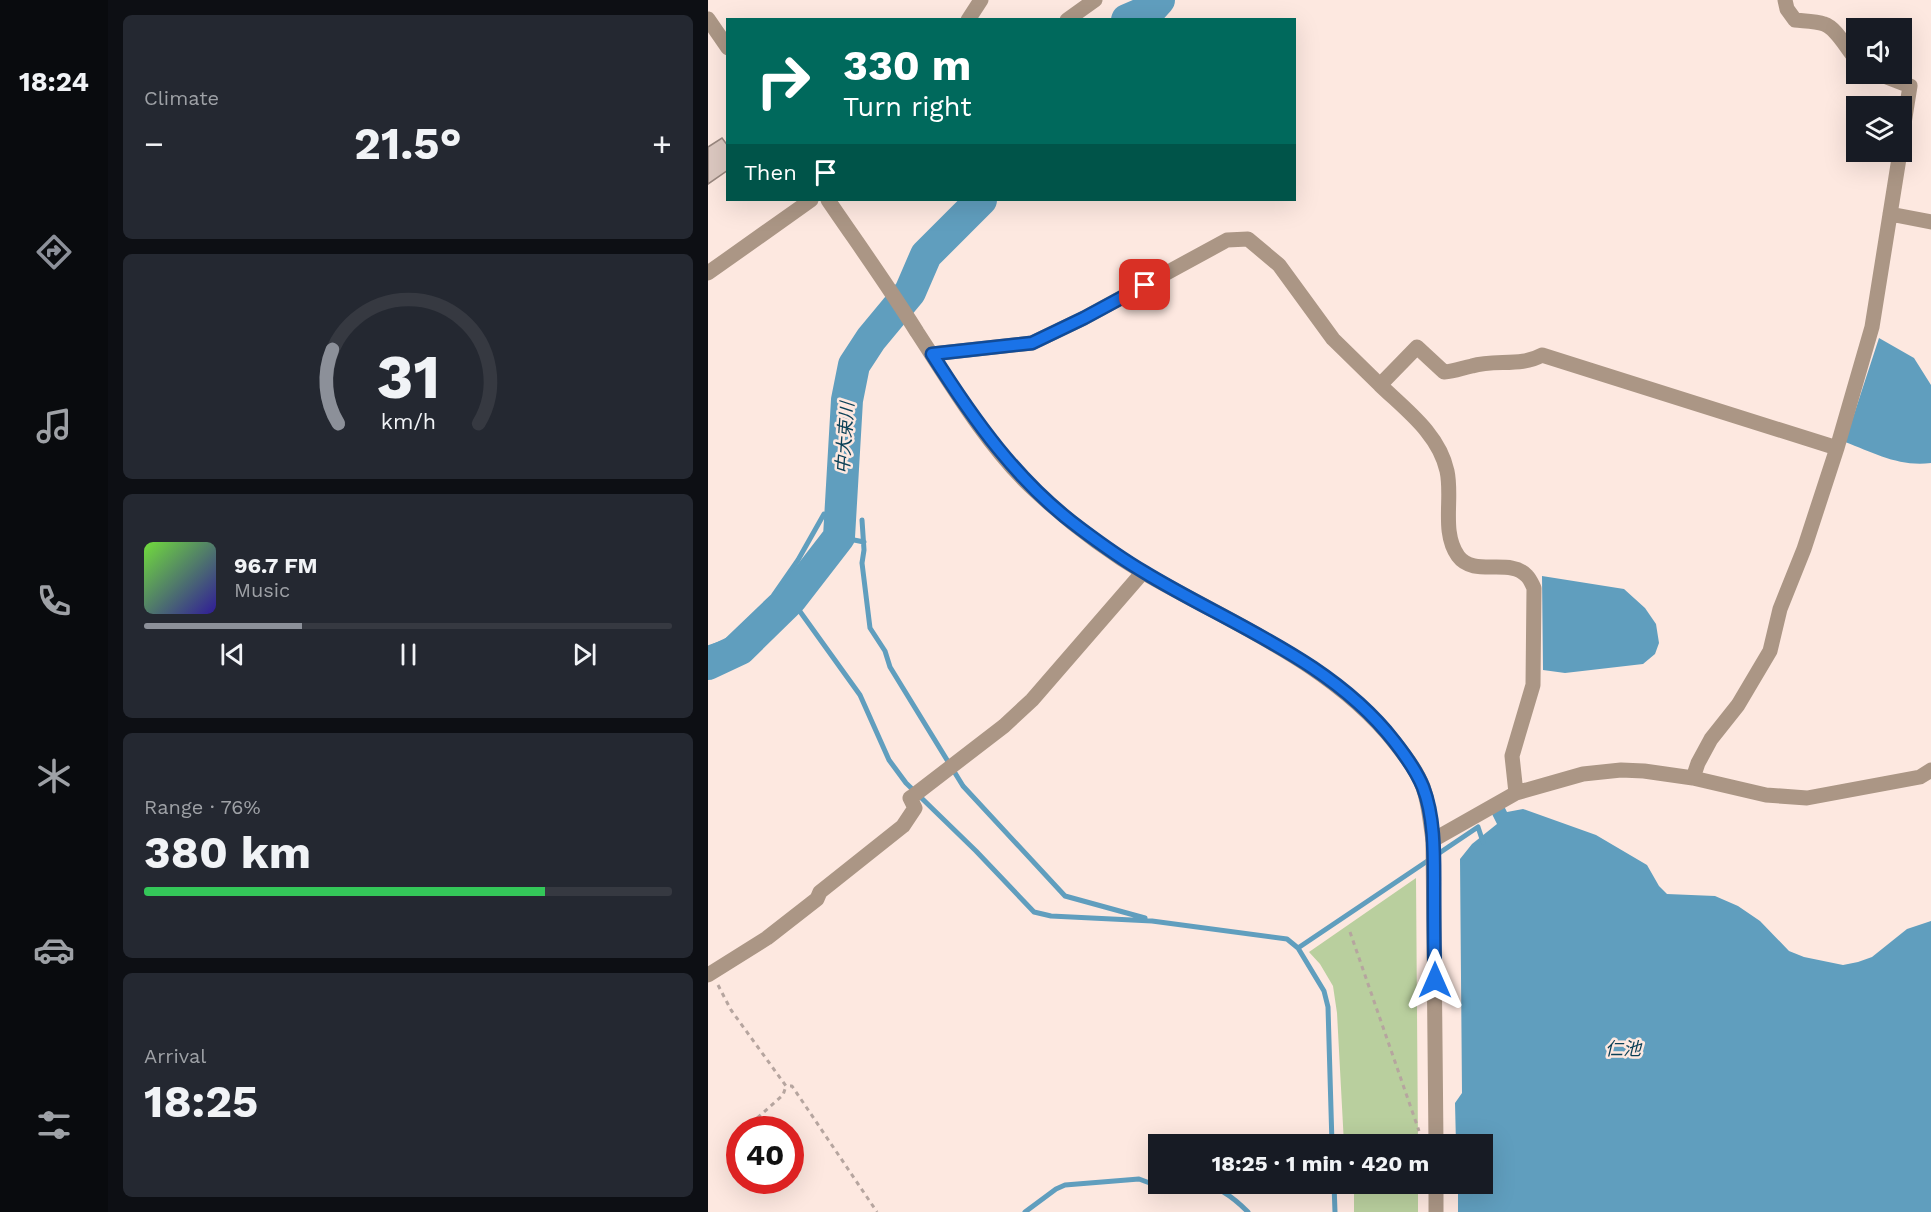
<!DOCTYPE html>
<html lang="en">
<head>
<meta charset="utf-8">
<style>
	:root { --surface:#171b24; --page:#242831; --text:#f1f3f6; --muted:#9ea1a6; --line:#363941; --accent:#8c9099 }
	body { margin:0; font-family:"Work Sans","Noto Sans JP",sans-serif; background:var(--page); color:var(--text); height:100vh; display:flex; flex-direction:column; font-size:22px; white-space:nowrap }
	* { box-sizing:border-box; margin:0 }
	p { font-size:20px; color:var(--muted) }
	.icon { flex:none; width:33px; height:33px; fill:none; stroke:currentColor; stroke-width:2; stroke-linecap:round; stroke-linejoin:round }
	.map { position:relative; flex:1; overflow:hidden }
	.drawer { display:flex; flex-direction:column; gap:15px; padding:15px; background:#0d0f14; width:600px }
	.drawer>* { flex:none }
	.guide { position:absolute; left:18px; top:18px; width:570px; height:183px; border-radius:0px; box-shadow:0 6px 24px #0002; background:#00695c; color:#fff; overflow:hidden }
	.tools { position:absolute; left:1138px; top:18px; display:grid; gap:12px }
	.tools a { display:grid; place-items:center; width:66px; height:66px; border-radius:0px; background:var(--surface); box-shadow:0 6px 24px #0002; font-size:30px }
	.speed { position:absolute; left:18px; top:1116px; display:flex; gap:12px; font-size:30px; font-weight:700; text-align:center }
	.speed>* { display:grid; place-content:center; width:78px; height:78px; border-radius:50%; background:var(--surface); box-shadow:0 6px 24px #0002; line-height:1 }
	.speed .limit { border:9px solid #d22; background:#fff; color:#111 }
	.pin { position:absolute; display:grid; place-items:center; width:51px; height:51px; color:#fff; margin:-26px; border-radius:12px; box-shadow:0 3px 9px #0006 }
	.me { position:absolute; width:66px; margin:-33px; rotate:0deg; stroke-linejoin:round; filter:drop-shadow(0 0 4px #0008) }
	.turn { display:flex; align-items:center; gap:21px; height:126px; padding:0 18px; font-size:27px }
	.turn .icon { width:78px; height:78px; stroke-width:2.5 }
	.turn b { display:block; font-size:42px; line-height:51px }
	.then { display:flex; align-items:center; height:57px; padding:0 18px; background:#0003; gap:12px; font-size:22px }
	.big { font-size:45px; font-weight:700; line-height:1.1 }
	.drawer .card { flex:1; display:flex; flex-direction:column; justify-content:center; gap:9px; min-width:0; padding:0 21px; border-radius:9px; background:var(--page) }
	.drawer .dial { align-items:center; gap:0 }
	.dial svg { height:156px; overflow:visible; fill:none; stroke:var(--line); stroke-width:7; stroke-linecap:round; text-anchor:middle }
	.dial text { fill:var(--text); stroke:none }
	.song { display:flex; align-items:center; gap:18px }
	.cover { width:72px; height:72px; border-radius:9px; background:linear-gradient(135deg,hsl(100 70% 55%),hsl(250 70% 35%)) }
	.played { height:6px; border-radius:3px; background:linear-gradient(90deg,var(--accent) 30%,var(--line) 30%) }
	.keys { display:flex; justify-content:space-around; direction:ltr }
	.heat { display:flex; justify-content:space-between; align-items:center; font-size:33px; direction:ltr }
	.charge { height:9px; border-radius:4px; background:linear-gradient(90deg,#34c759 76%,var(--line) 0) }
	.trip { position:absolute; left:440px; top:1134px; width:345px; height:60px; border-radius:0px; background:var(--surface); box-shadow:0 6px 24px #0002; font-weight:700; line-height:60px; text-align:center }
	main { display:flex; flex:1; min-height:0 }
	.tab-bar { display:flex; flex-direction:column; width:108px; justify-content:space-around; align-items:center; background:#090b0e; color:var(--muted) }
	.tab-bar .icon { width:42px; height:42px }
	.tab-bar .on { color:var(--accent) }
	.tab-bar b { font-size:27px; color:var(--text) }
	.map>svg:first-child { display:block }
	.green { fill:#b9cf9e }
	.water { fill:#609ebe }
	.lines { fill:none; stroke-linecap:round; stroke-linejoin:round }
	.stream { stroke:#609ebe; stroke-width:5 }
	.river { stroke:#609ebe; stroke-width:32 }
	.building { fill:#dcc8c0; stroke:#99877f; stroke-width:1.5 }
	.path { stroke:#b6a59f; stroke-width:3; stroke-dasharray:4.5 4.5; stroke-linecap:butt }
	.minor { stroke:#ab9685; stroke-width:15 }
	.tertiary { stroke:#ab9685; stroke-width:15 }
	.route-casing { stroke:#114b97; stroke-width:15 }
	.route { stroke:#1a73e8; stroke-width:10 }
	.labels { text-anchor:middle; stroke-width:5; stroke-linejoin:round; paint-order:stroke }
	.water-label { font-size:18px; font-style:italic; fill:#093f56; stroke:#fde8e0 }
</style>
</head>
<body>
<main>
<nav class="tab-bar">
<b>18:24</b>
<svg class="icon on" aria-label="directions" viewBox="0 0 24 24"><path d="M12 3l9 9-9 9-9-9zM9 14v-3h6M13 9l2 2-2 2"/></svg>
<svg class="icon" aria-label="music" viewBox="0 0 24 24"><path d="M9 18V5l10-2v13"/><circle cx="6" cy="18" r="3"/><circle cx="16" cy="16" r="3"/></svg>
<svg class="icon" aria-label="phone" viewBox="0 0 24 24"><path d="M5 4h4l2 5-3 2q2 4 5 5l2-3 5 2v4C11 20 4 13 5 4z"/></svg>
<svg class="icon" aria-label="climate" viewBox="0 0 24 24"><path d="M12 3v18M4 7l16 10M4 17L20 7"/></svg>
<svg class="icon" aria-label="car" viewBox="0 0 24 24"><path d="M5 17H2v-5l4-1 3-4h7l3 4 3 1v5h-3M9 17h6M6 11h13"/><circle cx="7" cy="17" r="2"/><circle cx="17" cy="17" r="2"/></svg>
<svg class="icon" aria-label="filters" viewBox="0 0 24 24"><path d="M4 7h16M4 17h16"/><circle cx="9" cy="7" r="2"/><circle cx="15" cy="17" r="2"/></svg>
</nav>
<section class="drawer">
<div class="card"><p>Climate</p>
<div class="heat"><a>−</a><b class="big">21.5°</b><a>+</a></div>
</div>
<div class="card dial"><svg viewBox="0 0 100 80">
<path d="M14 69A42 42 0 1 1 86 69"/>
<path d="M14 69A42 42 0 0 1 11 31" stroke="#8c9099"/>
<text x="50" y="56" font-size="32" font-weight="700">31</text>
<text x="50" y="72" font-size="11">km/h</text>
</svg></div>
<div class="card">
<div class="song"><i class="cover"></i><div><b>96.7 FM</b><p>Music</p></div></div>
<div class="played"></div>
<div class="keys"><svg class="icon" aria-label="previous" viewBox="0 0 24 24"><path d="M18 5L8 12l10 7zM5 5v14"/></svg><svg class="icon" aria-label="pause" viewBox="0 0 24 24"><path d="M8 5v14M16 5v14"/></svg><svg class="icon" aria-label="next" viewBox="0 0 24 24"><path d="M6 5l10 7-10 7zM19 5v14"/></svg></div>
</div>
<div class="card"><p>Range · 76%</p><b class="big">380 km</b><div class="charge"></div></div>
<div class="card"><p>Arrival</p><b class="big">18:25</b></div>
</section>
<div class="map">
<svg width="1223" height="1212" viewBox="0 0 1223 1212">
	<rect width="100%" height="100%" fill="#fde8e0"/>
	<path class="green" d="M 708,878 L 710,1144 L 636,1144 L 629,1013 L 625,986 L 612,964 L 601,952 Z
		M 646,1184 L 710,1184 L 710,1212 L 646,1212 Z"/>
	<path class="water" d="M 1171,338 L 1206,358 L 1223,385 L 1223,463 C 1191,467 1166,453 1137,442 Z
		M 834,576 L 916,589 L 937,608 L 948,624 L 951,643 L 947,654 L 935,664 L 857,673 L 835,670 Z
		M 796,806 L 799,812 L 815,809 L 888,835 L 939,865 L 951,886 L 959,894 L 1007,896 L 1030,906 L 1052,921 L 1081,951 L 1096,957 L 1135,965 L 1150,962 L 1164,957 L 1199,929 L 1223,921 L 1223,1212 L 750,1212 L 750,1184 L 774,1184 L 774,1144 L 748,1144 L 747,1103 L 754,1093 L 752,859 L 764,844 L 789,824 L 784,814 Z"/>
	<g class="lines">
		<path class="stream" d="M 154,520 L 156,550 L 154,563 L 162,628 L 177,651 L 182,667 L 255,786 L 357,896 L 437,918
			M 131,537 L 156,542
			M 83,599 L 152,695 L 181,760 L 198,783 L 268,851 L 326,912 L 343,916 L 444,921 L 579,939 L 590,948 L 770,827 L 775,842
			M 0,648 L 17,642 L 65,596 L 90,560 L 116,514
			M 590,948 L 616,991 L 620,1007 L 624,1144
			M 494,1184 C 511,1186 528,1200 540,1212
			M 626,1184 L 627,1212
			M 317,1212 L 348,1189 L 357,1185 L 431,1179 L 447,1185 L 469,1184"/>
		<path class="river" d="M 419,20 L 442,10 L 451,0
			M 0,664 L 32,649 L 83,599 L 131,537 L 139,400 L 146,365 L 163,339 L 202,292 L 218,255 L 273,200"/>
	</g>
	<path class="building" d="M 14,138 L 20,146 L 20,170 L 0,184 L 0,147 Z"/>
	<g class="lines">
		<path class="path" d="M 642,932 L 711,1131
			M 10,985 L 23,1010 L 78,1086 L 84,1086 L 169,1212
			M 36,1130 L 75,1095 L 78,1086
			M 22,1142 L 32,1133"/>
		<path class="minor" d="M 1077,0 L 1079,9 L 1087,20 C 1096,21 1108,21 1116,24 C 1129,28 1139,50 1149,60
			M 260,20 L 273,0
			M 1171,74 L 1202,86 L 1194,136
			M 1182,214 L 1223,222
			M 224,354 L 324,343 L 376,318 L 519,240 L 540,239 L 571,265 L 625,339 L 672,385 L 709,347 L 736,372 C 747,371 754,368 764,366 C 787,359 813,367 834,355 L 1129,448
			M 672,385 C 698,410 731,434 739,471 C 745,498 733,532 750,556 C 766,578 802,557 819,576 C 822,579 824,584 826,588 L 825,685 L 804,756 L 808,793
			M 985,778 L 990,763 L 1003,739 L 1030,705 L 1062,651 L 1072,609 L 1096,549 L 1129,448 L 1164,327 L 1192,152
			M 725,840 L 808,793 L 875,774 L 913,770 L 936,771 L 985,778 L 1058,795 L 1099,798 L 1212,777 L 1223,770
			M 0,975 L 59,938 L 109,899 L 112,892 L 195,826 L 207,808 L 202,798 L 205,796 L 296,726 L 324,700 L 435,572"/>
		<path class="tertiary" d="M 0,19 L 20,48
			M 359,20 L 387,0
			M 120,200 C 150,244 181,287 209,332 C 243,384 277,442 322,486 C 357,519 397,550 438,574 C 525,624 625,664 688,744 C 698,757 709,771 715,787 C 721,803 722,822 725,840 L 728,1144
			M 0,273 L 103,200
			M 728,1184 L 728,1212"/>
	</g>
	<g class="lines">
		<defs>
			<path id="route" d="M 437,285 L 376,318 L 324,343 L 224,354 C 265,419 310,483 373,529 C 393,544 414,559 436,572 C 521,624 623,660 686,741 C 697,755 708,770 715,787 C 727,818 726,856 726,890 C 726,920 726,950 727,980"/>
		</defs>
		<use href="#route" class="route-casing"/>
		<use href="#route" class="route"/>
	</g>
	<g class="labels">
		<g class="water-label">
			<text transform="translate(137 438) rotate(-86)" y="6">中大束川</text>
			<text x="915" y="1055">仁池</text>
		</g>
	</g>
</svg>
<div class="tools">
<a><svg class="icon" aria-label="sound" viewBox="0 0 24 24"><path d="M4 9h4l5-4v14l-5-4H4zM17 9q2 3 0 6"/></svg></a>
<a><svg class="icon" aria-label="layers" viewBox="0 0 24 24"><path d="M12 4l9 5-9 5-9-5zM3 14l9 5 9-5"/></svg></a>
</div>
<div class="speed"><div class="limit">40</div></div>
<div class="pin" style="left:437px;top:285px;background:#d93025"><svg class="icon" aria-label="arrive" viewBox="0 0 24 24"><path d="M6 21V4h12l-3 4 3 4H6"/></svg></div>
<svg class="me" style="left:727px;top:980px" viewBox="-20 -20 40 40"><path d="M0-17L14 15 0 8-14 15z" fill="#1a73e8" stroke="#fff" stroke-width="4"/></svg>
<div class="trip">18:25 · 1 min · 420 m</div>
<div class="guide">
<div class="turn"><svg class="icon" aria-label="right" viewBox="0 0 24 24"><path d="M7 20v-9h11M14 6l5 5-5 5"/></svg><div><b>330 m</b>Turn right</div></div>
<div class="then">Then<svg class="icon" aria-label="arrive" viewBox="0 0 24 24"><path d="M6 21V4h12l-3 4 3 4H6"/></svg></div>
</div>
</div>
</main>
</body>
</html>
